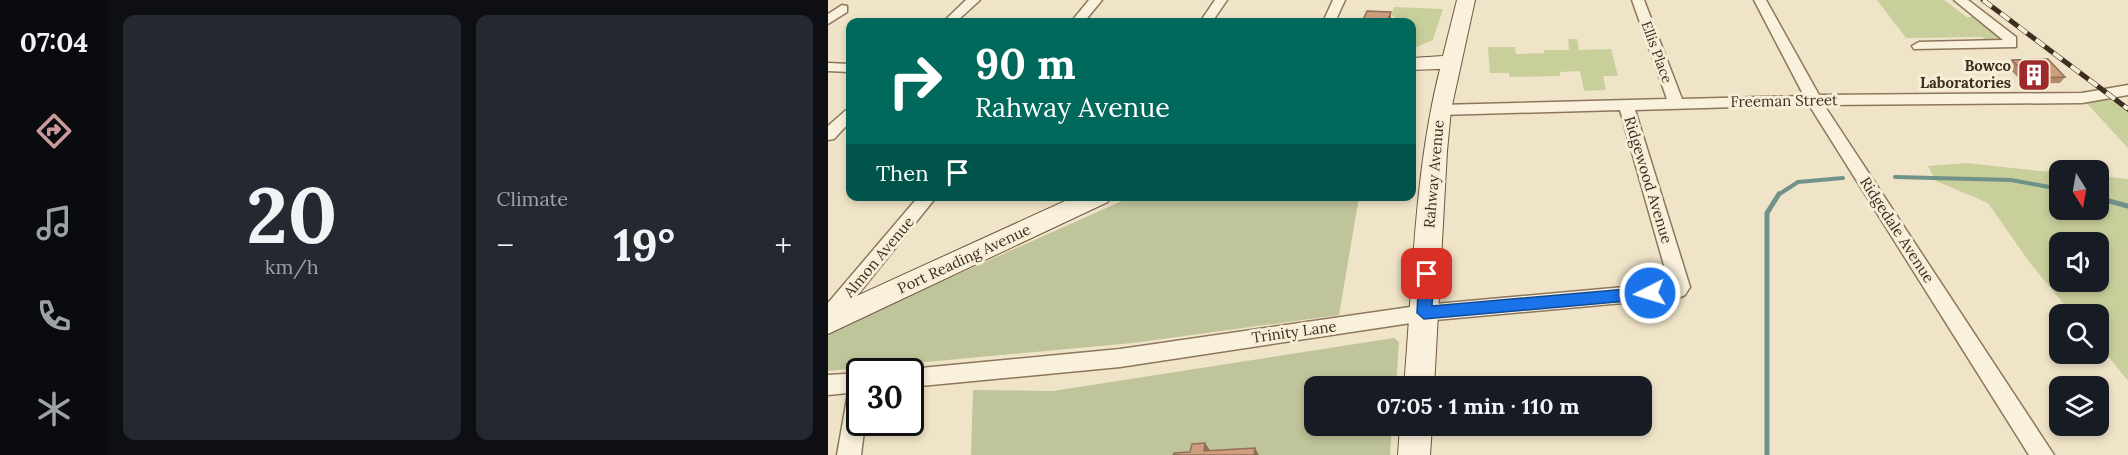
<!DOCTYPE html>
<html lang="en">
<head>
<meta charset="utf-8">
<style>
	:root { --surface:#171b24; --page:#242831; --text:#f1f3f6; --muted:#9ea1a6; --accent:#cc999b }
	body { margin:0; font-family:Lora,serif; background:var(--page); color:var(--text); height:100vh; display:flex; flex-direction:column; font-size:22px; white-space:nowrap }
	* { box-sizing:border-box; margin:0 }
	p { font-size:20px; color:var(--muted) }
	.icon { flex:none; width:33px; height:33px; fill:none; stroke:currentColor; stroke-width:2; stroke-linecap:round; stroke-linejoin:round }
	.map { position:relative; flex:1; overflow:hidden }
	.drawer { display:flex; flex-direction:column; gap:15px; padding:15px; background:#0d0f14; width:720px }
	.drawer>* { flex:none }
	.hud { position:absolute; left:18px; top:18px; width:570px; height:183px; border-radius:12px; box-shadow:0 3px 9px #0003; background:#00695c; color:#fff; overflow:hidden }
	.needle { width:39px; rotate:169deg }
	.controls { position:absolute; left:1221px; top:160px; display:grid; gap:12px }
	.controls a { display:grid; place-items:center; width:60px; height:60px; border-radius:12px; background:var(--surface); box-shadow:0 3px 9px #0003; font-size:30px }
	.speed { position:absolute; left:18px; top:358px; display:flex; gap:12px; font-size:30px; font-weight:700; text-align:center }
	.speed>* { display:grid; place-content:center; width:78px; height:78px; border-radius:50%; background:var(--surface); box-shadow:0 3px 9px #0003; line-height:1 }
	.speed .limit { border:3px solid #111; border-radius:9px; background:#fff; color:#111 }
	.pin { position:absolute; display:grid; place-items:center; width:51px; height:51px; color:#fff; margin:-26px; border-radius:12px; box-shadow:0 3px 9px #0006 }
	.me { position:absolute; width:66px; margin:-33px; rotate:265deg; stroke-linejoin:round; filter:drop-shadow(0 0 4px #0008) }
	.turn { display:flex; align-items:center; gap:21px; height:126px; padding:0 30px; font-size:27px }
	.turn .icon { width:78px; height:78px; stroke-width:2.5 }
	.turn b { display:block; font-size:42px; line-height:51px }
	.then { display:flex; align-items:center; height:57px; padding:0 30px; background:#0003; gap:12px; font-size:22px }
	.big { font-size:45px; font-weight:700; line-height:1.1 }
	.drawer .tile { flex:1; display:flex; flex-direction:column; justify-content:center; gap:9px; min-width:0; padding:0 21px; border-radius:12px; background:var(--page) }
	.drawer .dial { align-items:center; gap:0 }
	.dial b { font-size:78px; line-height:1 }
	.heat { display:flex; justify-content:space-between; align-items:center; font-size:33px; direction:ltr }
	.drawer .tiles { flex:1; display:grid; gap:15px; grid-template-columns:repeat(2,1fr) }
	.trip { position:absolute; left:476px; top:376px; width:348px; height:60px; border-radius:12px; background:var(--surface); box-shadow:0 3px 9px #0003; font-weight:700; line-height:60px; text-align:center }
	main { display:flex; flex:1; min-height:0 }
	.tabs { display:flex; flex-direction:column; width:108px; justify-content:space-around; align-items:center; background:#090b0e; color:var(--muted) }
	.tabs .icon { width:42px; height:42px }
	.tabs .selected { color:var(--accent) }
	.tabs b { font-size:27px; color:var(--text) }
	.map>svg:first-child { display:block }
	.green { fill:#c9cf9b; fill-rule:evenodd }
	.cemetery { fill:#bfc49a }
	.lines { fill:none; stroke-linecap:round; stroke-linejoin:round }
	.stream-far1 { stroke:#6f938a; stroke-width:4 }
	.stream { stroke:#6f938a; stroke-width:5 }
	.street-casing { stroke:#8d765c; stroke-width:3 }
	.secondary-casing { stroke:#6f573f; stroke-width:2 }
	.street { fill:#faf1dc; fill-rule:evenodd }
	.secondary { fill:#faf1dc; fill-rule:evenodd }
	.rail-casing { stroke:#3d2e20; stroke-width:5 }
	.rail { stroke:#f7eed8; stroke-width:4; stroke-dasharray:11; stroke-linecap:butt }
	.wall { fill:#b2896c }
	.shaded-wall { fill:#916f58 }
	.building { fill:#cf9f7d; stroke:#916f58; stroke-width:1.5 }
	.route { fill:#1a73e8; stroke:#114b97; stroke-width:1.5 }
	.labels { text-anchor:middle; stroke-width:6; stroke-linejoin:round; paint-order:stroke }
	.far-street-label { font-size:14px; fill:#3d2e20; stroke:#f7eed8 }
	.poi-label { font-size:15px; font-weight:bold; fill:#3d2e20; stroke:#f7eed8; text-anchor:end }
	.street-label { font-size:15px; fill:#3d2e20; stroke:#f7eed8 }
</style>
</head>
<body>
<main>
<nav class="tabs">
<b>07:04</b>
<svg class="icon selected" aria-label="directions" viewBox="0 0 24 24"><path d="M12 3l9 9-9 9-9-9zM9 14v-3h6M13 9l2 2-2 2"/></svg>
<svg class="icon" aria-label="music" viewBox="0 0 24 24"><path d="M9 18V5l10-2v13"/><circle cx="6" cy="18" r="3"/><circle cx="16" cy="16" r="3"/></svg>
<svg class="icon" aria-label="phone" viewBox="0 0 24 24"><path d="M5 4h4l2 5-3 2q2 4 5 5l2-3 5 2v4C11 20 4 13 5 4z"/></svg>
<svg class="icon" aria-label="climate" viewBox="0 0 24 24"><path d="M12 3v18M4 7l16 10M4 17L20 7"/></svg>
</nav>
<section class="drawer">
<div class="tiles">
<div class="tile dial"><b>20</b><p>km/h</p></div>
<div class="tile"><p>Climate</p>
<div class="heat"><a>−</a><b class="big">19°</b><a>+</a></div>
</div>
</div>
</section>
<div class="map">
<svg width="1300" height="455" viewBox="0 0 1300 455">
	<rect width="100%" height="100%" fill="#f0e4c8"/>
	<path class="green" d="M 1049,0 L 1116,0 L 1139,17 L 1147,17 L 1175,38 L 1175,42 L 1159,42 L 1154,37 L 1078,38 Z
		M 566,7 L 615,9 L 605,40 L 584,49 L 584,22 L 566,22 L 568,18 L 563,15 Z
		M 740,39 L 749,39 L 751,50 L 783,49 L 790,76 L 775,76 L 778,90 L 756,91 L 752,71 L 732,72 L 732,76 L 681,77 L 681,73 L 662,73 L 660,47 L 687,47 L 688,54 L 716,53 L 716,50 L 741,50 Z
		M 1282,92 L 1300,106 L 1300,148 L 1252,96 Z
		M 1138,163 L 1231,173 L 1232,210 L 1270,210 L 1271,176 L 1300,179 L 1300,381 L 1271,345 L 1270,315 L 1245,315 L 1202,263 L 1160,203 L 1108,181 L 1100,166 ZM 1232,243 L 1270,243 L 1270,282 L 1232,282 Z"/>
	<path class="cemetery" d="M 303,197 L 531,197 L 511,315 L 305,343 L 0,371 L 0,332 Z
		M 566,338 L 571,342 L 568,387 L 486,387 L 486,426 L 564,426 L 562,455 L 143,455 L 145,390 L 225,391 Z"/>
	<g class="lines">
		<path class="stream-far1" d="M 1067,177 L 1183,180 L 1232,189
			M 950,195 L 970,182 L 1015,178"/>
		<path class="stream" d="M 1270,198 L 1300,206
			M 939,455 L 939,213 L 951,194"/>
		<defs>
			<path id="street" d="M 138,0 L 152,0 L 128,22 L 115,22 Z
				M 261,0 L 274,0 L 256,22 L 243,22 Z
				M 387,0 L 399,0 L 384,22 L 372,22 Z
				M 505,0 L 517,0 L 507,22 L 495,22 Z
				M 804,0 L 816,0 L 854,99 L 976,96 L 926,0 L 938,0 L 991,95 L 1254,93 L 1300,85 L 1300,95 L 1254,103 L 996,105 L 1226,455 L 1201,455 L 981,105 L 807,110 L 862,287 L 857,295 L 850,298 L 596,321 L 292,367 L 82,387 L 82,372 L 74,372 L 82,369 L 292,349 L 596,305 L 841,283 L 792,110 L 612,115 L 604,110 L 612,105 L 839,99 Z
				M 1126,0 L 1140,0 L 1188,37 L 1188,47 L 1086,49 L 1084,46 L 1091,42 L 1175,40 Z
				M 14,5 L 19,6 L 19,12 L 0,24 L 0,14 Z
				M 0,63 L 22,64 L 22,72 L 0,71 Z
				M 22,109 L 22,122 L 6,139 L 0,140 L 0,126 L 17,111 Z
				M 91,196 L 109,196 L 7,323 L 0,325 L 0,303 Z
				M 32,373 L 32,423 L 37,423 L 33,455 L 9,455 L 20,393 L 0,395 L 0,375 Z"/>
			<path id="secondary" d="M 629,0 L 647,0 L 623,110 L 619,151 L 606,387 L 576,387 C 585,281 586,172 612,69 L 584,70 L 584,58 L 615,56 Z
				M 248,196 L 283,196 L 280,202 L 0,334 L 0,309 Z
				M 572,426 L 604,426 L 602,455 L 570,455 Z"/>
		</defs>
		<use href="#street" class="street-casing"/>
		<use href="#secondary" class="secondary-casing"/>
		<use href="#street" class="street"/>
		<use href="#secondary" class="secondary"/>
		<defs>
			<path id="rail" d="M 1155,0 L 1300,109"/>
		</defs>
		<use href="#rail" class="rail-casing"/>
		<use href="#rail" class="rail"/>
	</g>
	<path class="wall" d="M 1184,60 L 1237,77 L 1232,83 L 1196,84 L 1180,67 Z"/>
	<path class="shaded-wall" d="M 563,12 L 563,18 L 562,22 L 559,22 Z
		M 377,443 L 384,453 L 376,451 Z
		M 427,448 L 431,455 L 426,455 Z"/>
	<path class="building" d="M 539,11 L 563,12 L 559,22 L 534,22 Z
		M 1220,59 L 1237,77 L 1201,78 L 1184,60 Z
		M 377,443 L 376,451 L 427,448 L 426,455 L 345,455 L 346,453 L 362,452 L 364,444 Z"/>
	<path class="route" d="M 599,269 L 606,274 L 604,306 L 822,287 L 830,293 L 822,299 L 596,319 L 589,313 L 591,274 Z"/>
	<defs>
		<symbol id="building-square" viewBox="-11 -11 22 22"><rect x="-9" y="-9" width="18" height="18" rx="4" fill="#9e2a2b" stroke="#f7eed8"/><path d="M-4-6H4V6H1V3H-1V6H-4ZM-2.5-4.3h1.7v1.8h-1.7ZM.8-4.3h1.7v1.8H.8ZM-2.5-1h1.7V.8h-1.7ZM.8-1h1.7V.8H.8Z" fill="#fff"/></symbol>
	</defs>
	<g fill-rule="evenodd">
		<use href="#building-square" x="1187" y="56" width="38" height="38"/>
	</g>
	<g class="labels">
		<g class="far-street-label">
			<text transform="translate(829 52) rotate(70)" y="5">Ellis Place</text>
		</g>
		<g class="poi-label">
			<text x="1183" y="71">Bowco<tspan x="1183" dy="17">Laboratories</tspan></text>
		</g>
		<g class="street-label">
			<text transform="translate(956 101) rotate(-1)" y="5">Freeman Street</text>
			<text transform="translate(606 174) rotate(-85)" y="5">Rahway Avenue</text>
			<text transform="translate(820 180) rotate(73)" y="5">Ridgewood Avenue</text>
			<text transform="translate(1069 230) rotate(57)" y="5">Ridgedale Avenue</text>
			<text transform="translate(51 257) rotate(-50)" y="5">Almon Avenue</text>
			<text transform="translate(136 259) rotate(-25)" y="5">Port Reading Avenue</text>
			<text transform="translate(466 332) rotate(-8)" y="5">Trinity Lane</text>
		</g>
	</g>
</svg>
<div class="controls">
<a><svg class="needle" viewBox="-14 -14 28 28"><path d="M0-13l5 13h-10z" fill="#e53935"/><path d="M0 13l5-13h-10z" fill="#9ea1a6"/></svg></a>
<a><svg class="icon" aria-label="sound" viewBox="0 0 24 24"><path d="M4 9h4l5-4v14l-5-4H4zM17 9q2 3 0 6"/></svg></a>
<a><svg class="icon" aria-label="search" viewBox="0 0 24 24"><circle cx="10" cy="10" r="6"/><path d="M15 15l6 6"/></svg></a>
<a><svg class="icon" aria-label="layers" viewBox="0 0 24 24"><path d="M12 4l9 5-9 5-9-5zM3 14l9 5 9-5"/></svg></a>
</div>
<div class="speed"><div class="limit">30</div></div>
<div class="pin" style="left:599px;top:274px;background:#d93025"><svg class="icon" aria-label="arrive" viewBox="0 0 24 24"><path d="M6 21V4h12l-3 4 3 4H6"/></svg></div>
<svg class="me" style="left:822px;top:293px" viewBox="-20 -20 40 40"><circle r="17" fill="#1a73e8" stroke="#fff" stroke-width="3"/><path d="M0-11L8 9 0 5-8 9z" fill="#fff"/></svg>
<div class="trip">07:05 · 1 min · 110 m</div>
<div class="hud">
<div class="turn"><svg class="icon" aria-label="right" viewBox="0 0 24 24"><path d="M7 20v-9h11M14 6l5 5-5 5"/></svg><div><b>90 m</b>Rahway Avenue</div></div>
<div class="then">Then<svg class="icon" aria-label="arrive" viewBox="0 0 24 24"><path d="M6 21V4h12l-3 4 3 4H6"/></svg></div>
</div>
</div>
</main>
</body>
</html>
